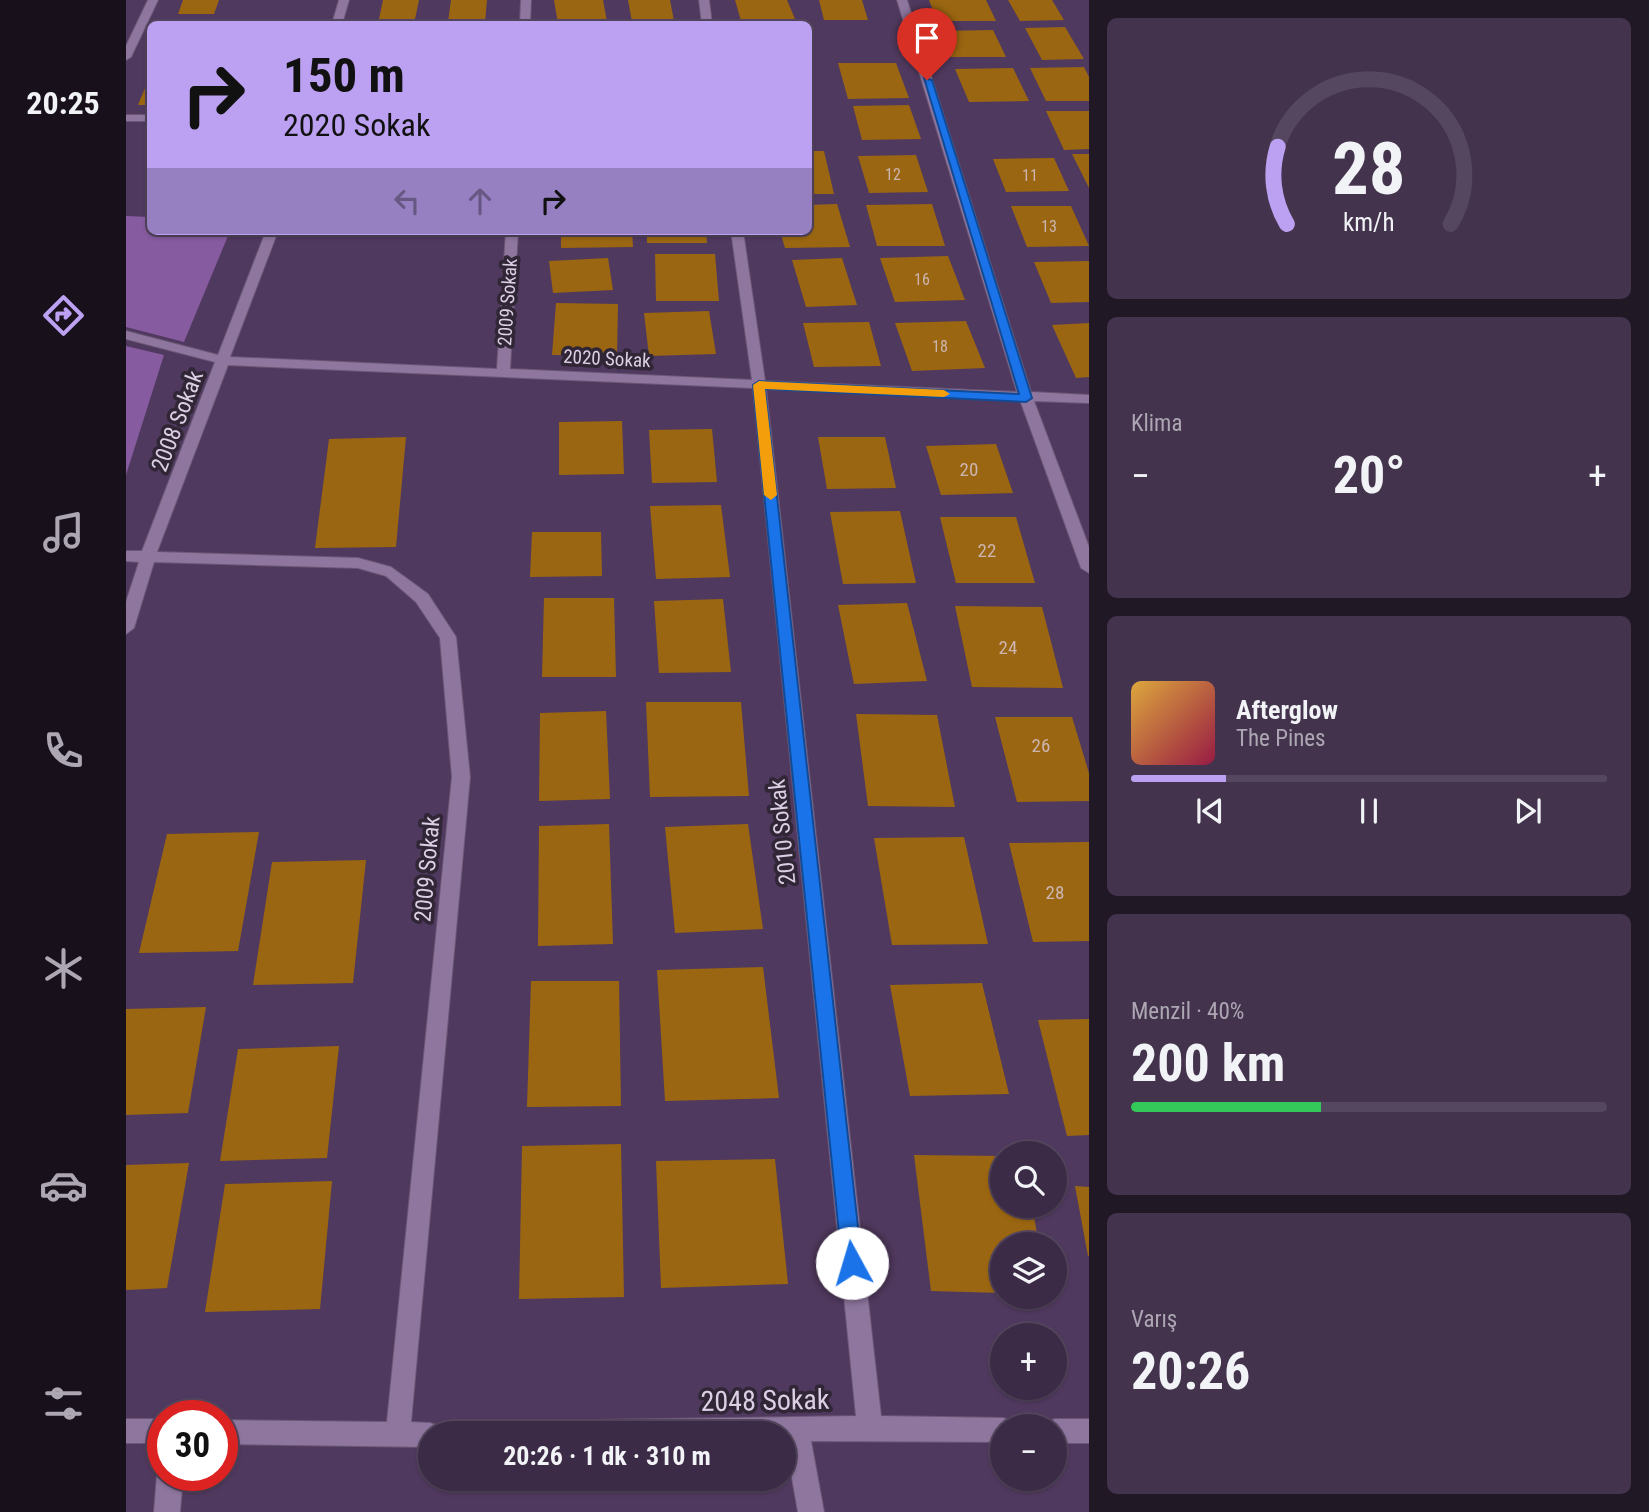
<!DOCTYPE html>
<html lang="tr">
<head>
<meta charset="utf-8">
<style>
	:root { --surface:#3c2b46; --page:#43334d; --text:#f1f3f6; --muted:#aca7b3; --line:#55475f; --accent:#bca0f2 }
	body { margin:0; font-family:"Roboto Condensed",sans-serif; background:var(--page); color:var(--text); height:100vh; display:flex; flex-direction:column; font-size:26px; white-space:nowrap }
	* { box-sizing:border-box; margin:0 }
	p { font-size:23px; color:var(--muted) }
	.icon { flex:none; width:38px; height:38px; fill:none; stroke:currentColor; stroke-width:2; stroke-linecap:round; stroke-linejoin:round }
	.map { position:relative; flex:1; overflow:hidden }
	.drawer { display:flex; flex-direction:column; gap:18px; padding:18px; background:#211826; width:560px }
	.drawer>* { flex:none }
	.guide { position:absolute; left:21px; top:21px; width:665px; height:214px; border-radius:10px; box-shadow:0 2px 5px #0004,0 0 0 2px var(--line); background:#bca0f2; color:#111; overflow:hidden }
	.buttons { position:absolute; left:864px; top:1141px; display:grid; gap:14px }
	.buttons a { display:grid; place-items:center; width:77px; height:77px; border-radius:50%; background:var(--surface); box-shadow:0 2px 5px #0004,0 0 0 2px var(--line); font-size:35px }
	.speed { position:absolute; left:21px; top:1400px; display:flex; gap:14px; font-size:35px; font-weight:700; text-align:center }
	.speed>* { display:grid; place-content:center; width:91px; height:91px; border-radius:50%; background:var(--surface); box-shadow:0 2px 5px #0004,0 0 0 2px var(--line); line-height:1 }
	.speed .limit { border:10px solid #d22; background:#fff; color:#111 }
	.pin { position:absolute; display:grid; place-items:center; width:60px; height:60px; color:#fff; margin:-72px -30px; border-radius:50% 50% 50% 0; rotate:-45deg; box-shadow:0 0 7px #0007 }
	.pin .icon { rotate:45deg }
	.me { position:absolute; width:77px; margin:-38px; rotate:354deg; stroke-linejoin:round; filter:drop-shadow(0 0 5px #0008) }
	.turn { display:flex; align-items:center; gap:24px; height:147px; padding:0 21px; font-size:32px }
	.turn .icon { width:91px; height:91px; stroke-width:2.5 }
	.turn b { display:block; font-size:49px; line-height:60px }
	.lanes { display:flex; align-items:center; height:66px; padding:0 21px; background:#0003; justify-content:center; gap:35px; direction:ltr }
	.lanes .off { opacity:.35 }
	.big { font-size:52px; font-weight:700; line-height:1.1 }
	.drawer .card { flex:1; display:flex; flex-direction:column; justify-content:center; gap:10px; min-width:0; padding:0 24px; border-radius:10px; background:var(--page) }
	.drawer .dial { align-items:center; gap:0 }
	.dial svg { height:182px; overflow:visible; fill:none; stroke:var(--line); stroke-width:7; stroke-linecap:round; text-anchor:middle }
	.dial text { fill:var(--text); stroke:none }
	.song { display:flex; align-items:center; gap:21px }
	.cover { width:84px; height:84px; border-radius:10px; background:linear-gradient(135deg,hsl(40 70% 55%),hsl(340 70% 35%)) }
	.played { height:7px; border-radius:4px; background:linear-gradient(90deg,var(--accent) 20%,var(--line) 20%) }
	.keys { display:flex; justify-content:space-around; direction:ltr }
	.heat { display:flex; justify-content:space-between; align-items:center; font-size:38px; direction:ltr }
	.charge { height:10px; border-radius:5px; background:linear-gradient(90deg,#34c759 40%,var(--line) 0) }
	.trip { position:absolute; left:292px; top:1421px; width:378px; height:70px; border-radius:35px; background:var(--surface); box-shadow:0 2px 5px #0004,0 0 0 2px var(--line); font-weight:700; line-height:70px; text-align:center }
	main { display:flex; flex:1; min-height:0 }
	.tabs { display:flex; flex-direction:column; width:126px; justify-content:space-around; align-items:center; background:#18111c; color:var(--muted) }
	.tabs .icon { width:49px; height:49px }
	.tabs .active { color:var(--accent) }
	.tabs b { font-size:32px; color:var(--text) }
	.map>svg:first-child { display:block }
	.green { fill:#865ba0 }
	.building { fill:#9b6611 }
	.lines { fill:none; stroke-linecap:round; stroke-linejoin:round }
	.minor-casing { stroke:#6a5876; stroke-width:2 }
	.minor { fill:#8e769e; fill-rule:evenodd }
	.route { fill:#1a73e8; stroke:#114b97; stroke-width:2 }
	.slow { fill:#f59e0b }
	.labels { text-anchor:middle; stroke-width:7; stroke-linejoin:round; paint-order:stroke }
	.far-number-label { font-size:16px; fill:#ccb5b0 }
	.far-street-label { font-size:19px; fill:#dccfe5; stroke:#302636 }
	.number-label { font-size:19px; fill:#ccb5b0 }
	.street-label { font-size:23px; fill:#dccfe5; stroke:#302636 }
	.near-street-label { font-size:28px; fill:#dccfe5; stroke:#302636 }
</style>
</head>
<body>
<main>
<nav class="tabs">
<b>20:25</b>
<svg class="icon active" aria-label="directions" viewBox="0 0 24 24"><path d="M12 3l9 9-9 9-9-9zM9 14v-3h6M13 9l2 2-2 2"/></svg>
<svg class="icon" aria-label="music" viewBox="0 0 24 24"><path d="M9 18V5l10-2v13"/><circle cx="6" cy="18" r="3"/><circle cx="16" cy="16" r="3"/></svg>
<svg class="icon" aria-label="phone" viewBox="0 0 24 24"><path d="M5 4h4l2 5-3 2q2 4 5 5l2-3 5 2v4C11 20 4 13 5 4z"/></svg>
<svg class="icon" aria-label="climate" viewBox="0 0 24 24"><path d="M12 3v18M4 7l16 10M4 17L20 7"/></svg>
<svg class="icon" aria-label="car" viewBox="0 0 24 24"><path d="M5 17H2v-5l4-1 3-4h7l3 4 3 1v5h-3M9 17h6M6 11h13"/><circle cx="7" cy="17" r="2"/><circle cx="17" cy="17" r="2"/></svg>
<svg class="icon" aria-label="filters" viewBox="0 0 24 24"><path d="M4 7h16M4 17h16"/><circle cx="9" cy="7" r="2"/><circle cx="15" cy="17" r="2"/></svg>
</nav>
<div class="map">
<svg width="963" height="1512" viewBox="0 0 963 1512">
	<rect width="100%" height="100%" fill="#50395e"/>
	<path class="green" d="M 0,216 L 24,217 L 24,231 L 104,231 L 58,342 L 0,327 Z
		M 0,346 L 38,355 L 0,475 Z"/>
	<path class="building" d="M 57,0 L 93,0 L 88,14 L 52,14 Z
		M 257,0 L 293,0 L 289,19 L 253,19 Z
		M 325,0 L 361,0 L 359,22 L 322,22 Z
		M 428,0 L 477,0 L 481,22 L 432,24 Z
		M 502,0 L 544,0 L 548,21 L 506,22 Z
		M 609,0 L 661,0 L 669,19 L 615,21 Z
		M 693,0 L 736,0 L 742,20 L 698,20 Z
		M 803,0 L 860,0 L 870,21 L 811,21 Z
		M 882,0 L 926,0 L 938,20 L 894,21 Z
		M 48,21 L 84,21 L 82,24 L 46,24 Z
		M 939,27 L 958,59 L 916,60 L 899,28 Z
		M 867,30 L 880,57 L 825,57 L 813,31 Z
		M 712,63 L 770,63 L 783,98 L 722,99 Z
		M 958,67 L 963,77 L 963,101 L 920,101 L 904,68 Z
		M 887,68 L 903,101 L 843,102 L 829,69 Z
		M 24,76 L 24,105 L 12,105 Z
		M 783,105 L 795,139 L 736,140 L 727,106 Z
		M 920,111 L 963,111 L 963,149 L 938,150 Z
		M 682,151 L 698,151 L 708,194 L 682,194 Z
		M 946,154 L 963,154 L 963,188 Z
		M 790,155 L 802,192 L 743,193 L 732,156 Z
		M 928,158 L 943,191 L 880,192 L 867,159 Z
		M 711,204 L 724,247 L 659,248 L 654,231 L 682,231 L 682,205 Z
		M 806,204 L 819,246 L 751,246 L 740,205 Z
		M 885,206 L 945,206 L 963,246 L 901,247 Z
		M 280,231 L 337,231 L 336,237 L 279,237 Z
		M 435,231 L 506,231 L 507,247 L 435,248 Z
		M 521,231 L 580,231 L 581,243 L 521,243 Z
		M 529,254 L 589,254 L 593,301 L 530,301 Z
		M 822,256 L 839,300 L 769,302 L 754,258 Z
		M 482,258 L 487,290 L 427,293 L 423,261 Z
		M 716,258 L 731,305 L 680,307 L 666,260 Z
		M 963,261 L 963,302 L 925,303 L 908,262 Z
		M 430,303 L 492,304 L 491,355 L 426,355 Z
		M 583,311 L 590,354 L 523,356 L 518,313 Z
		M 840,321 L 859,368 L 786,371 L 769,323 Z
		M 743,322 L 755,366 L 688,367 L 677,323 Z
		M 963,323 L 963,377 L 950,378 L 926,325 Z
		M 496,421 L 498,474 L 433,475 L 433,422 Z
		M 586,429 L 591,482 L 526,483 L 523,430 Z
		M 280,437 L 270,547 L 189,548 L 203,439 Z
		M 692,437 L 759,437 L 770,488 L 701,489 Z
		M 870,444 L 887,493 L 815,495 L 800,446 Z
		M 595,505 L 604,577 L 530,579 L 524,506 Z
		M 774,511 L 790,583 L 717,584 L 704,512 Z
		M 814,517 L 890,517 L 909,583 L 830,583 Z
		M 406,532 L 475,532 L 476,576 L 404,577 Z
		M 418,598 L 488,598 L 490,677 L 416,677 Z
		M 597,599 L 605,672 L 533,673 L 528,601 Z
		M 781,603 L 801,681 L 728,684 L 712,605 Z
		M 829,606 L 916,607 L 937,688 L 846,687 Z
		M 520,702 L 615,702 L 623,796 L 524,797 Z
		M 480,711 L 484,799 L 413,801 L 414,713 Z
		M 730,714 L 811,715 L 829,807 L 742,806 Z
		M 869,717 L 946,717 L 963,773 L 963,801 L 891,802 Z
		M 483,824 L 487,944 L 412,946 L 413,826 Z
		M 622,824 L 637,929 L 549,933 L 539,827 Z
		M 133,832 L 112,951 L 13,953 L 41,834 Z
		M 838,837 L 862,944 L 766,945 L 748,838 Z
		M 963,842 L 963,941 L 907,942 L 883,843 Z
		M 240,860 L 227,983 L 127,985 L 146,862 Z
		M 637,967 L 653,1098 L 539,1101 L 531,970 Z
		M 405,981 L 493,981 L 495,1106 L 401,1107 Z
		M 856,983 L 883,1094 L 784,1096 L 764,985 Z
		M 80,1007 L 62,1113 L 0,1115 L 0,1009 Z
		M 963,1019 L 963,1135 L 941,1136 L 912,1020 Z
		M 213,1046 L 201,1158 L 94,1161 L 112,1049 Z
		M 495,1144 L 498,1297 L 393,1299 L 396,1146 Z
		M 788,1155 L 877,1156 L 877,1206 L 906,1206 L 913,1244 L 877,1244 L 877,1293 L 805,1291 Z
		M 649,1159 L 662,1284 L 535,1288 L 530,1161 Z
		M 63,1163 L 41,1288 L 0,1290 L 0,1165 Z
		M 206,1181 L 194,1309 L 79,1312 L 99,1184 Z
		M 949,1186 L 963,1187 L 963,1256 L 962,1256 Z"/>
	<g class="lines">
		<defs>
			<path id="minor" d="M 22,0 L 32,0 L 5,57 L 0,60 L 0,46 Z
				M 213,0 L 223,0 L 216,24 L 206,24 Z
				M 395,0 L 405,0 L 404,24 L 394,24 Z
				M 573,0 L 583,0 L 586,24 L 576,24 Z
				M 771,0 L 781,0 L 905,392 L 963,395 L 963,403 L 908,401 L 963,547 L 963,573 L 955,568 L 894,400 L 640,389 L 755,1416 L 877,1418 L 886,1421 L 888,1426 L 877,1426 L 877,1442 L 685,1441 L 698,1512 L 672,1512 L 658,1433 L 391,1433 L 394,1424 L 403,1421 L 730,1416 L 627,388 L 102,365 L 31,552 L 232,558 L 265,567 L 302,594 L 330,637 L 344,777 L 285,1422 L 304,1423 L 313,1426 L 316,1433 L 304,1433 L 304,1447 L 96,1444 L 96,1420 L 261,1422 L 326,777 L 314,638 L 290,602 L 260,576 L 232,568 L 28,562 L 8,628 L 0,634 L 0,602 L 13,562 L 0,561 L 0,551 L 16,551 L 89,362 L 0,339 L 0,331 L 92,355 L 140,231 L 152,231 L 104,357 L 371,369 L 380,231 L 392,231 L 384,369 L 626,380 L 605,231 L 617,231 L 639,381 L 891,392 Z
				M 0,115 L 24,115 L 24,121 L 0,121 Z
				M 0,1419 L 37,1419 L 37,1443 L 0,1443 Z
				M 929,1419 L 963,1419 L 963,1443 L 929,1443 L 929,1426 L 919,1426 L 920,1422 Z
				M 37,1465 L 37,1475 L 57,1475 L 54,1512 L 28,1512 L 31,1475 Z"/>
		</defs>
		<use href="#minor" class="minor-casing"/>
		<use href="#minor" class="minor"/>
	</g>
	<path class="route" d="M 798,78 L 806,80 L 906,398 L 900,402 L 639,389 L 736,1263 L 733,1271 L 726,1274 L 719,1271 L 716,1263 L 627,385 L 633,381 L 893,394 Z"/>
	<path class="slow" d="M 633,381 L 818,390 L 824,394 L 818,397 L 639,389 L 651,495 L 645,500 L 638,495 L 627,385 Z"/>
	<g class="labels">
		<g class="far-number-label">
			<text x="767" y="180">12</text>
			<text x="904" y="181">11</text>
			<text x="923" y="232">13</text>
			<text x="796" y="285">16</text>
			<text x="814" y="352">18</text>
		</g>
		<g class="far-street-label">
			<text transform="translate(381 302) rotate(-86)" y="7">2009 Sokak</text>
			<text transform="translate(481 358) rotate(3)" y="7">2020 Sokak</text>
		</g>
		<g class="number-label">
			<text x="843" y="476">20</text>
			<text x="861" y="557">22</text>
			<text x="882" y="654">24</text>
			<text x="915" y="752">26</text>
			<text x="929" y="899">28</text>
		</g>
		<g class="street-label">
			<text transform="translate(51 421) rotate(-69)" y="8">2008 Sokak</text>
			<text transform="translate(656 832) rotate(-96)" y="8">2010 Sokak</text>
			<text transform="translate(301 869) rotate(-85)" y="8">2009 Sokak</text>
		</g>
		<g class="near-street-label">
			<text transform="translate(639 1400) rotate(-1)" y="10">2048 Sokak</text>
		</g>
	</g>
</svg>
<div class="buttons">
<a><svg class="icon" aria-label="search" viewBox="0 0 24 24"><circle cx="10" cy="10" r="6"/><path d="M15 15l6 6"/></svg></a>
<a><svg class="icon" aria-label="layers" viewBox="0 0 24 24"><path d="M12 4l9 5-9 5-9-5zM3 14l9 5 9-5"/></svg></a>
<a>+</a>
<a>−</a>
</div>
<div class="speed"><div class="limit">30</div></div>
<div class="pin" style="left:801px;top:80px;background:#d93025"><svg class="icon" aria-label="arrive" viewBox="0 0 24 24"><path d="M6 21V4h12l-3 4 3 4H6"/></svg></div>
<svg class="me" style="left:726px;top:1263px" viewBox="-20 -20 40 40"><circle r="19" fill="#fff"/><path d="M0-13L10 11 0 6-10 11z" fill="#1a73e8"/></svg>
<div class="trip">20:26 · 1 dk · 310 m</div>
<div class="guide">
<div class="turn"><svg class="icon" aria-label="right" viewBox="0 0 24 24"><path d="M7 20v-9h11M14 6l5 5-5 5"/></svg><div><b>150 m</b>2020 Sokak</div></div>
<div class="lanes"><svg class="icon off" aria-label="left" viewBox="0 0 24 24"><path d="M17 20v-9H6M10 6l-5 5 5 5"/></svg><svg class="icon off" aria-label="ahead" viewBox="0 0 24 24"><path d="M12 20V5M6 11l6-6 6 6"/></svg><svg class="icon" aria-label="right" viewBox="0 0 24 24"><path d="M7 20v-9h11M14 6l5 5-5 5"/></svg></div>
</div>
</div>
<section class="drawer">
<div class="card dial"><svg viewBox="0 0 100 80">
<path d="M14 69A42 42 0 1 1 86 69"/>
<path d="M14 69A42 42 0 0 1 10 35" stroke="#bca0f2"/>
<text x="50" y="56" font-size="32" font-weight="700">28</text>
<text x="50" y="72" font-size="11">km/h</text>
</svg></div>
<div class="card"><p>Klima</p>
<div class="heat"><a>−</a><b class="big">20°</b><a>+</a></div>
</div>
<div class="card">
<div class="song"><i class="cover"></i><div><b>Afterglow</b><p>The Pines</p></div></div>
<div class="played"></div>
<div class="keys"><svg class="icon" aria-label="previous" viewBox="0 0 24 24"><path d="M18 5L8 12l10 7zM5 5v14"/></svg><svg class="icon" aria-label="pause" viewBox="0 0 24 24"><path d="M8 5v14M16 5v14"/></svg><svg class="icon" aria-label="next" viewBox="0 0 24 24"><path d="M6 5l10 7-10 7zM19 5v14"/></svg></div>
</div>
<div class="card"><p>Menzil · 40%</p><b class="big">200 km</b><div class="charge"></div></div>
<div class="card"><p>Varış</p><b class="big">20:26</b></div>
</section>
</main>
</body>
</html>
